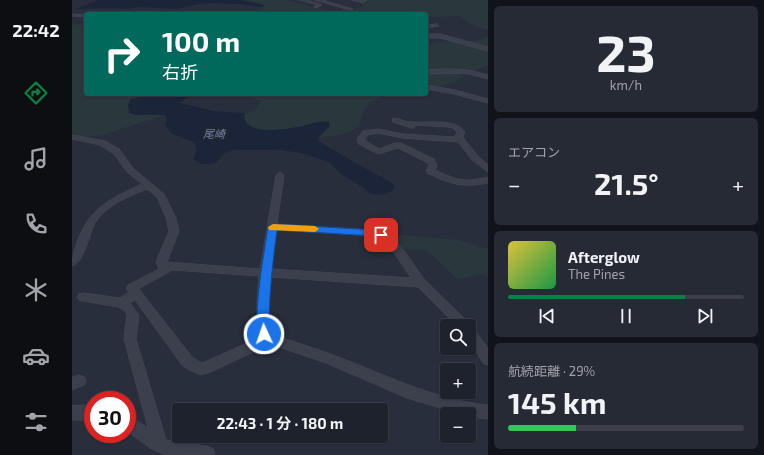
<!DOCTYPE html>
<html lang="ja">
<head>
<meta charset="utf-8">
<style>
	:root { --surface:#1e222d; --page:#262a35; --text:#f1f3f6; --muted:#a1a4aa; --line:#3c3f49; --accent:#0b8043 }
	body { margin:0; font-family:"Exo 2","Noto Sans JP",sans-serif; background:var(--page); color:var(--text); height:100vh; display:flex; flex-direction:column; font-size:15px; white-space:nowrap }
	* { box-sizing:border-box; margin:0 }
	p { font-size:13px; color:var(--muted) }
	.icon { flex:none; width:22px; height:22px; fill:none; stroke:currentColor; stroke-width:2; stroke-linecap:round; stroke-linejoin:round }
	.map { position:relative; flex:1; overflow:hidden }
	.drawer { display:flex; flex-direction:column; gap:6px; padding:6px; background:#101319; width:276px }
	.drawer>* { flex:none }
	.top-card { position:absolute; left:12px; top:12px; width:344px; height:84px; border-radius:4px; box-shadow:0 1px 3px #0004,0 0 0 1px var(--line); background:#00695c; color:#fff; overflow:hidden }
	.tools { position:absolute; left:368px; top:319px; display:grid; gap:8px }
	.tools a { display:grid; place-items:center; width:36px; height:36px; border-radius:4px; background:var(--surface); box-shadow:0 1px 3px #0004,0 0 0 1px var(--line); font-size:20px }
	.speed { position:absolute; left:12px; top:391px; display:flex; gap:8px; font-size:20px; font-weight:700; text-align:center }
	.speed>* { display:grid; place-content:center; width:52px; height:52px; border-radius:50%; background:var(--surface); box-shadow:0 1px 3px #0004,0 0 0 1px var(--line); line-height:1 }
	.speed .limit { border:6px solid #d22; background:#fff; color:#111 }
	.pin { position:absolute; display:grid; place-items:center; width:34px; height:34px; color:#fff; margin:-17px; border-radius:8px; box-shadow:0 2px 6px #0006 }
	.me { position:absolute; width:44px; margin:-22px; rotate:357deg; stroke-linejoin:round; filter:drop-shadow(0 0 3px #0008) }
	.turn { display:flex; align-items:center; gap:14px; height:84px; padding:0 12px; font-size:18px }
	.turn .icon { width:52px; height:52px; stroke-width:2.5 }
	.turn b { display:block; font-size:28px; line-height:34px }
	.big { font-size:30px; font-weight:700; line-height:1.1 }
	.drawer .tile { flex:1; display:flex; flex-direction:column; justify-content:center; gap:6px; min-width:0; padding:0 14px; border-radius:6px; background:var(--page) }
	.drawer .dial { align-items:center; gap:0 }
	.dial b { font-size:52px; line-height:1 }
	.song { display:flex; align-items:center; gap:12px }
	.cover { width:48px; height:48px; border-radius:6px; background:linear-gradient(135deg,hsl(50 70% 55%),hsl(140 70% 35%)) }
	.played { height:4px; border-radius:2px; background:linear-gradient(90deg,var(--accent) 75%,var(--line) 75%) }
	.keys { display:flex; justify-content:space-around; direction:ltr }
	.heat { display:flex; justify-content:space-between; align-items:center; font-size:22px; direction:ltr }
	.charge { height:6px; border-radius:3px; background:linear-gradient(90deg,#34c759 29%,var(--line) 0) }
	.trip { position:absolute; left:100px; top:403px; width:216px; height:40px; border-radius:4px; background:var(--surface); box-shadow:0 1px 3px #0004,0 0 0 1px var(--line); font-weight:700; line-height:40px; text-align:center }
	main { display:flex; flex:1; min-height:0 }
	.tab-bar { display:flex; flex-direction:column; width:72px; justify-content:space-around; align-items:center; background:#0c0e12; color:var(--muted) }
	.tab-bar .icon { width:28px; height:28px }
	.tab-bar .current { color:var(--accent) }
	.tab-bar b { font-size:18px; color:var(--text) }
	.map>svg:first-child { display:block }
	.green { fill:#2a383d }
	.water { fill:#1c2439 }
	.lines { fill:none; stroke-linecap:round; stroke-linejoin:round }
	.minor-casing { stroke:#444955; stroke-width:1 }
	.minor { fill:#3b404c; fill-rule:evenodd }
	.route { fill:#1a73e8; stroke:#114b97 }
	.slow { fill:#f59e0b }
	.labels { text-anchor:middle; stroke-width:4; stroke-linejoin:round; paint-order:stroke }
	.far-water-label { font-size:11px; font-style:italic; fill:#7582a2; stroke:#202531 }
</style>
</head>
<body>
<main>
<nav class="tab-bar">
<b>22:42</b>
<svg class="icon current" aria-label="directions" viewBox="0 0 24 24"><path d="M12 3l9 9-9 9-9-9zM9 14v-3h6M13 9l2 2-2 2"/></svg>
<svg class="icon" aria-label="music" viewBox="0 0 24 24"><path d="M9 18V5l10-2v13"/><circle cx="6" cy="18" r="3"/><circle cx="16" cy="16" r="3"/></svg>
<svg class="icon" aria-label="phone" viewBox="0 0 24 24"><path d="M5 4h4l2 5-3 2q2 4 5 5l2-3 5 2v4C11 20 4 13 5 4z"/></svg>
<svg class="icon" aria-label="climate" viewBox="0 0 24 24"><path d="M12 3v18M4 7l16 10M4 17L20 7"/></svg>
<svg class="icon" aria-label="car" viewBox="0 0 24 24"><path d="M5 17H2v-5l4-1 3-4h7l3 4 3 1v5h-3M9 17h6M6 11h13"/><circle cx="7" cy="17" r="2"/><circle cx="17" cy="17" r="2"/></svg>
<svg class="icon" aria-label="filters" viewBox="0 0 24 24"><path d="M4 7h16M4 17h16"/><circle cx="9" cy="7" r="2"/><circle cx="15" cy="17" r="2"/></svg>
</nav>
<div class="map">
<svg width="416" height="455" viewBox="0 0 416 455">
	<rect width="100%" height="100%" fill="#282e3c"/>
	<path class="green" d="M 170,0 L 215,0 L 256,11 L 285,9 L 296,2 L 294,0 L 416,0 L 416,30 L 400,25 L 388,16 L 354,17 L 354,14 L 182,14 L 191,8 L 188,3 Z
		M 0,24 L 14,25 L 14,94 L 113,94 L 109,106 L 99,113 L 30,135 L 0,139 Z
		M 414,37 L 416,37 L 416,65 L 394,74 L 384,82 L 354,90 L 354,45 L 367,42 L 404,41 Z
		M 172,94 L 329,94 C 314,96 296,97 291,113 C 289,119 289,124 283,129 C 274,137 210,143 197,140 C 188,139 167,125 159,121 C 169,116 185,112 189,101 Z
		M 309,233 L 386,240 L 416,249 L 416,277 L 409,274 L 386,279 L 354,250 L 331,249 Z"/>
	<path class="water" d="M 26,0 L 170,0 L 192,5 L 191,7 L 165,4 L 137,3 L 127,4 L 105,9 L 67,7 L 55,9 L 43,8 L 4,9 Z
		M 86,94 L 120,94 L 108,103 L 141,111 L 172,113 C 173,115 172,119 174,122 C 183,136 224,128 238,124 C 245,122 249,120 257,122 L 258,126 L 247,137 L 246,139 L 248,142 L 289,166 L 315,180 L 321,184 L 323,188 C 316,195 306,196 297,193 L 292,188 L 268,173 L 257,162 L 230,153 L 207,150 L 161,150 L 153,153 L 143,163 L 137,164 L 130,164 L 122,160 C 123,153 127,148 121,142 L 99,133 L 93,125 L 95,117 L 92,115 L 64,115 L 57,113 L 56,105 L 59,99 Z"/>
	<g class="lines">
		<defs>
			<path id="minor" d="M 228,0 L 235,0 L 250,5 L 244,8 L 242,7 L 244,5 Z
				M 243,0 L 250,0 L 281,9 L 279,10 Z
				M 280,0 L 295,0 L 292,3 Z
				M 0,14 L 14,15 L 14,17 L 0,16 Z
				M 365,24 L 367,26 L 354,28 L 354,26 Z
				M 354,34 L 368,34 L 416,47 L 416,51 L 368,38 L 354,38 Z
				M 378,69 C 391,69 403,71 416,75 L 416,79 L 393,73 L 354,74 L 354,70 Z
				M 354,85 L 383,90 L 416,99 L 416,103 L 382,94 L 354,89 Z
				M 321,118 C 326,118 329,120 333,121 C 351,125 381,116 393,132 L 391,137 L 392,139 L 406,156 L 416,165 L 416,172 L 400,160 L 386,142 L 330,138 L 306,133 L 296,135 L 293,139 L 294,141 L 307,149 L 323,143 L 329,143 L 362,159 L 365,165 L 363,170 C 385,180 391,183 416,177 L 416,183 C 390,188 378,184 355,173 L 354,171 L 357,165 L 356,163 L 326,148 L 306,154 L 287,144 L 285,139 L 291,131 L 306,129 L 330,134 L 383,137 L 385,132 L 381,128 L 376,127 L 342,125 L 342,128 L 339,128 L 321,122 Z
				M 0,135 L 34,141 L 48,150 L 61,168 L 92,194 L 104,218 L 107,231 L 95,262 L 188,269 L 204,175 L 208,172 L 212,175 L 205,224 L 303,230 L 315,235 L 322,240 L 333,252 L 352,279 L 397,323 L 416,348 L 416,365 L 411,363 L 397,341 L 397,326 L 385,326 L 346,287 L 199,277 C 197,296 195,317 200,336 C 214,338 228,344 241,348 C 300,367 354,399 416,405 L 416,419 L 398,417 L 397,414 L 389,414 L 335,398 L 254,363 L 207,347 L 196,345 L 141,371 L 129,375 L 117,370 L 110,365 L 63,300 L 58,303 L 67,315 L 64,339 L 94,440 L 135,446 L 141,449 L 143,454 L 93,455 L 78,448 L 55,431 L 55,416 L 64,420 L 76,428 L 52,339 L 55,315 L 53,311 L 46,307 L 11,301 L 7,300 L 5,297 L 7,294 L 11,293 L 48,298 L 57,292 L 54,288 L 56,285 L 87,269 L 84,262 L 97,231 L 94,218 L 85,197 L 75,189 C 56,197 34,205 23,223 C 17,234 13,262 0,266 C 0,257 2,251 5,242 C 17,208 39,198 70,184 L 55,172 L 42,154 L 28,145 L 0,139 ZM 204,230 L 301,236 C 320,245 328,262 339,278 L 199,269 ZM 101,270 L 187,276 C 185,297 183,317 188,337 L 133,362 L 129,363 L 120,357 L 67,289 Z
				M 7,375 L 12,377 L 14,381 L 12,385 L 0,390 L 0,378 Z
				M 16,405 L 21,406 L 21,420 L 0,420 L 0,406 Z"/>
		</defs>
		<use href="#minor" class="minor-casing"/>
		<use href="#minor" class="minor"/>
	</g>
	<path class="route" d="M 201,224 L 303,230 L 313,233 L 314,235 L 309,238 L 302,236 L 205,230 C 201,259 198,287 197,316 C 196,323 199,331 196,338 L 192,339 L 188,338 C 179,321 193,248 196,227 Z"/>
	<path class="slow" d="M 201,224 L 243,226 L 247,229 L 243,232 L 197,230 L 196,227 Z"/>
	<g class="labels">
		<g class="far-water-label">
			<text x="142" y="138">尾崎</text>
		</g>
	</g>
</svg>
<div class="tools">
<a><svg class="icon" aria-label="search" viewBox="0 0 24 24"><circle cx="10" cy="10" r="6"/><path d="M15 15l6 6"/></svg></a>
<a>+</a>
<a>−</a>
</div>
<div class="speed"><div class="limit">30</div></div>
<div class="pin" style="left:309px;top:235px;background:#d93025"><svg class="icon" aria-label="arrive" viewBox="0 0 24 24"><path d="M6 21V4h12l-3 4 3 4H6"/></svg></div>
<svg class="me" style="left:192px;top:334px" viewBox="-20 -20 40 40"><circle r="17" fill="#1a73e8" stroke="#fff" stroke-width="3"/><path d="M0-11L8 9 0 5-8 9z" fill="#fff"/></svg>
<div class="trip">22:43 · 1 分 · 180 m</div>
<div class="top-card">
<div class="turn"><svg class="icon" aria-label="right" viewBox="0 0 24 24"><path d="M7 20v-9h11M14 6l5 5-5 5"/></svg><div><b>100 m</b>右折</div></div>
</div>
</div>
<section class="drawer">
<div class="tile dial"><b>23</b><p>km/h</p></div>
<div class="tile"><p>エアコン</p>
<div class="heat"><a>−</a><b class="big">21.5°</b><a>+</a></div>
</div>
<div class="tile">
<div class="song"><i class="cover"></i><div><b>Afterglow</b><p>The Pines</p></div></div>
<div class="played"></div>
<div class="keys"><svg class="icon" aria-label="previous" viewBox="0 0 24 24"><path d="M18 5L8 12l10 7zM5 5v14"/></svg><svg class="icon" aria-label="pause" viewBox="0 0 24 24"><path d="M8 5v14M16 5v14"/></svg><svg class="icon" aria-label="next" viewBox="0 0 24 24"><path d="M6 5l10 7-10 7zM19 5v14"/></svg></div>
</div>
<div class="tile"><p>航続距離 · 29%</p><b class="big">145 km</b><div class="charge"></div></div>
</section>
</main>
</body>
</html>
